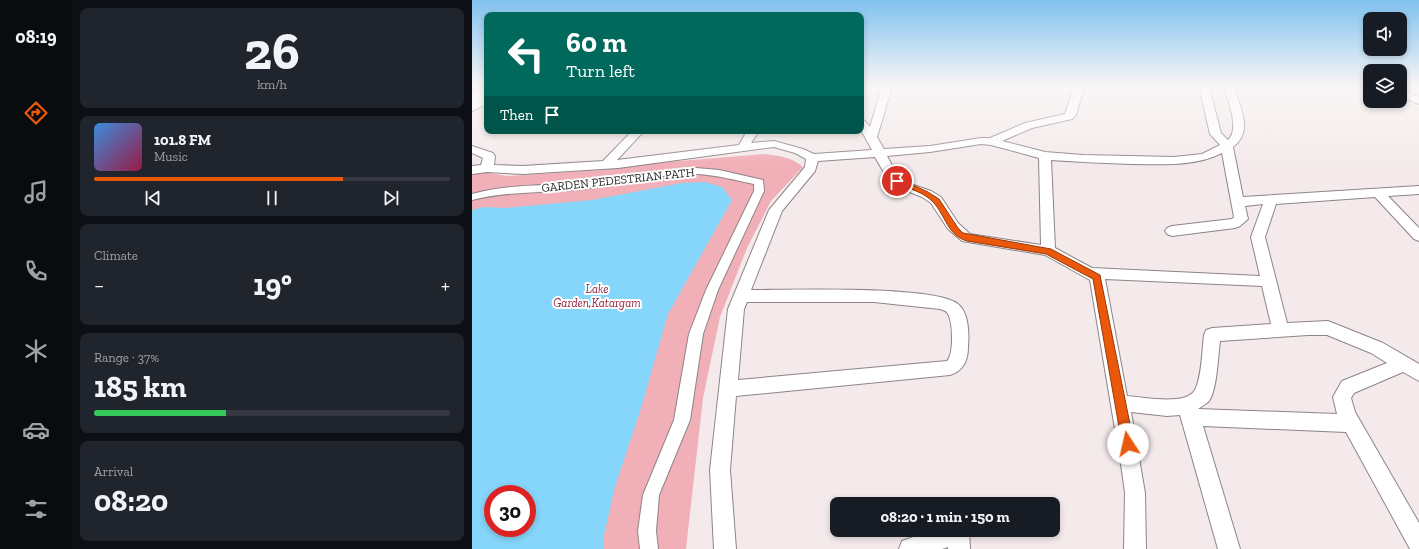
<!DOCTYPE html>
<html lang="en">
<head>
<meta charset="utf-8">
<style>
	:root { --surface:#171b24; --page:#20242c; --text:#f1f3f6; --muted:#9ea1a6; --line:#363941; --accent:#ea580c }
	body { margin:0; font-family:"Zilla Slab",serif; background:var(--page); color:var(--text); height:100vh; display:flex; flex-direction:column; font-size:15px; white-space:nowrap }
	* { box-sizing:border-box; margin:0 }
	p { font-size:13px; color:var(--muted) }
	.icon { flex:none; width:22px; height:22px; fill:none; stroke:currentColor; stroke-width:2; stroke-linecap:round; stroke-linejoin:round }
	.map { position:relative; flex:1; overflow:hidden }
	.sheet { display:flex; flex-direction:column; gap:8px; padding:8px; background:#0d0f14; width:400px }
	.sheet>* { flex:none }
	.top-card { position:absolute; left:12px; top:12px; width:380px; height:122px; border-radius:8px; box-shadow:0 2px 6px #0003; background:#00695c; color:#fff; overflow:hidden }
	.buttons { position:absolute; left:891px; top:12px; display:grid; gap:8px }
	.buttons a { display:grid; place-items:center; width:44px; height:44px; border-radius:8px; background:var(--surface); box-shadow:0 2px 6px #0003; font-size:20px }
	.speed { position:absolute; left:12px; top:485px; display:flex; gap:8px; font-size:20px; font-weight:700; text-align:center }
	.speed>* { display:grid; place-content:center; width:52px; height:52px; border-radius:50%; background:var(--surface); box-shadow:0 2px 6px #0003; line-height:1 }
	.speed .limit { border:6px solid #d22; background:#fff; color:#111 }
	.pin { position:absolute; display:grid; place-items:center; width:34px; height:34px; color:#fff; margin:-17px; border:2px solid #fff; border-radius:50%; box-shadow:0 1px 4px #0007 }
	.me { position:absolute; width:44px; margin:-22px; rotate:350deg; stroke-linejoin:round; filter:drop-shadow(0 0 3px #0008) }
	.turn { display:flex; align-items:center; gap:14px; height:84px; padding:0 16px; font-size:18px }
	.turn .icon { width:52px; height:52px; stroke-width:2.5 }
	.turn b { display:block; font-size:28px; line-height:34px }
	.then { display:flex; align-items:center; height:38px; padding:0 16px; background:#0003; gap:8px; font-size:15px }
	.big { font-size:30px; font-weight:700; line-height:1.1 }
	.sheet .tile { flex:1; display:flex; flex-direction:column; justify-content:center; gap:6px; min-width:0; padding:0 14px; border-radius:8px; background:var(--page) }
	.sheet .dial { align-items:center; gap:0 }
	.dial b { font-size:52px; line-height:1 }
	.song { display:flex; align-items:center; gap:12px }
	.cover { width:48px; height:48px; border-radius:6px; background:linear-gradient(135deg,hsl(210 70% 55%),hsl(340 70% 35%)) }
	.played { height:4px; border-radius:2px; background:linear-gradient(90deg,var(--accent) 70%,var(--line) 70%) }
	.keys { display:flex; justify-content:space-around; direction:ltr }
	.heat { display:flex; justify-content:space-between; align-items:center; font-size:22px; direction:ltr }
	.charge { height:6px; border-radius:3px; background:linear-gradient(90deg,#34c759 37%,var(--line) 0) }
	.trip { position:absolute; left:358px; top:497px; width:230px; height:40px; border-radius:8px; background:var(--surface); box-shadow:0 2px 6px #0003; font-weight:700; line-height:40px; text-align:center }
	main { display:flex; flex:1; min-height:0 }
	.menu { display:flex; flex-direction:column; width:72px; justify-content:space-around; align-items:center; background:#090b0e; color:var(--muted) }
	.menu .icon { width:28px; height:28px }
	.menu .current { color:var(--accent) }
	.menu b { font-size:18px; color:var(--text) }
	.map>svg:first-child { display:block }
	.green { fill:#f1afb7; fill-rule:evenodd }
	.water { fill:#85d6fa; fill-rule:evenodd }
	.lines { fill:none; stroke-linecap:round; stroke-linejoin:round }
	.pedestrian-casing { stroke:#8e8485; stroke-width:2 }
	.minor-casing { stroke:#8e8485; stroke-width:2 }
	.secondary-casing { stroke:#8e8485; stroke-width:2 }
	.trunk-casing { stroke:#8e8485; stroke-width:2 }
	.pedestrian { fill:#fff; fill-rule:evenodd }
	.minor { fill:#fff; fill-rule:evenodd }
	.secondary { fill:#fff; fill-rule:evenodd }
	.trunk { fill:#fff; fill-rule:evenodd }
	.route { fill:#ea580c; stroke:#983908 }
	.labels { text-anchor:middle; stroke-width:4; stroke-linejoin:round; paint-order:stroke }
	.street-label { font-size:12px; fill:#221f1f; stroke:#fff }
	.park-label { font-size:12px; font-style:italic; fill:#93233f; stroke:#fff }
</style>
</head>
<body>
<main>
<nav class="menu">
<b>08:19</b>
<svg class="icon current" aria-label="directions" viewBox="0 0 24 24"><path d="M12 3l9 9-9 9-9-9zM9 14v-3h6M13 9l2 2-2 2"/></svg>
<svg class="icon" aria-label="music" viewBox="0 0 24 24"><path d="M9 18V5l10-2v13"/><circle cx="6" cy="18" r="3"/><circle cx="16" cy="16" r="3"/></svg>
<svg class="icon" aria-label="phone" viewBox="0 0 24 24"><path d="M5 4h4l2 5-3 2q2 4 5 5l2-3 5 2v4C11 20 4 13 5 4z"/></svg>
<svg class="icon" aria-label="climate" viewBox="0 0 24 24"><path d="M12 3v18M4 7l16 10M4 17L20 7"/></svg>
<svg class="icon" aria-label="car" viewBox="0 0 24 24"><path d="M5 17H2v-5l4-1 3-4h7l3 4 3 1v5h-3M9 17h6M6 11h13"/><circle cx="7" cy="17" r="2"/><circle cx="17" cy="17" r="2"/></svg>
<svg class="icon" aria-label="filters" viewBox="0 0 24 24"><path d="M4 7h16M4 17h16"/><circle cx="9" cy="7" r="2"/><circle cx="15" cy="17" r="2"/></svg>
</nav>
<section class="sheet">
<div class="tile dial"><b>26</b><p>km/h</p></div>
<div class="tile">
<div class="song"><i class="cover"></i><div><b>101.8 FM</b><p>Music</p></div></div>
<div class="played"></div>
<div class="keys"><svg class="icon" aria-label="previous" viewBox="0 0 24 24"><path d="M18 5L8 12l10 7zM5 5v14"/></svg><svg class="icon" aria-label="pause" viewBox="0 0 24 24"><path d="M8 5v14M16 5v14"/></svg><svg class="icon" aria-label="next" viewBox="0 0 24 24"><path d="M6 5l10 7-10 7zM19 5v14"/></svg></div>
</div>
<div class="tile"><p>Climate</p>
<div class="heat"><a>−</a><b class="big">19°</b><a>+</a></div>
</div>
<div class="tile"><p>Range · 37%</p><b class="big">185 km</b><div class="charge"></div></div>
<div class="tile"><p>Arrival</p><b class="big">08:20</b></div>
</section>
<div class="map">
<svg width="947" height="549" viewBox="0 0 947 549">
	<rect width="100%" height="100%" fill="#f4eaeb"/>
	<path class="green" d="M 293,154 C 307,156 320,157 331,167 L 299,201 L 275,248 L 248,317 L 231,398 L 214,549 L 0,549 L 0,170 L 35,176 L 130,170 L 195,162 ZM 21,494 L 55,494 L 55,528 L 21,528 Z"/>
	<path class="water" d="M 233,182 L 250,187 L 260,200 L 196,314 L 169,408 L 143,487 L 131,539 L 132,549 L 0,549 L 0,210 L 11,207 L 32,208 L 120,200 L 210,183 ZM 21,494 L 55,494 L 55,528 L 21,528 Z"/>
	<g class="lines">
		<defs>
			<path id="pedestrian" d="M 224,168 L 247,170 L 291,180 L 292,191 L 246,290 L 231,334 L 218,420 L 187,495 L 184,531 L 186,549 L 168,549 L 166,531 L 171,495 L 202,420 L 217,334 L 234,290 L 282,191 L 282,184 C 263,180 244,175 225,174 C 186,173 148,185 109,189 C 73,193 36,191 0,200 L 0,194 C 35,184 73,186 109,183 C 148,179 185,171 224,168 Z"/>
			<path id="minor" d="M 410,87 L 420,87 L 405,137 L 412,149 L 458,146 L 509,138 L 518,138 L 553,123 L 593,114 L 602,87 L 612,87 L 604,115 L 600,119 L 560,128 L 530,141 L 573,152 L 611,155 L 702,157 L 730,154 L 748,145 L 738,134 L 727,87 L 737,87 L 749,133 L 756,140 C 768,129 756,101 752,87 L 762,87 C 768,107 782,132 761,147 L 771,197 L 947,186 L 947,194 L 916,196 L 947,228 L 947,241 L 942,239 L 903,197 L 804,204 L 793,237 L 815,323 L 856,321 L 911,343 L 947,364 L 947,381 L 931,372 L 882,393 L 879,398 L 883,412 L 947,523 L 947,549 L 938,549 L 874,432 L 731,426 L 768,549 L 746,549 L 708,415 L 695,416 L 659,412 L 673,493 L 674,549 L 652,549 L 653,493 L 650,471 L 618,280 L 573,255 L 490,241 L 476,229 L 459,203 L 450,197 L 430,189 L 421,184 L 411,171 L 403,157 L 346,161 L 343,171 L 310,211 L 279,290 C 315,290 464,285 486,304 C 497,313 497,334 496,347 C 496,361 491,371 478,375 L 264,396 L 258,470 L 264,549 L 242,549 L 238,470 L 256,309 L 297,210 L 333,167 L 334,159 L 323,153 L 302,147 L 146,168 L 51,174 L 15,172 L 0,174 L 0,166 L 9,165 L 11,158 L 0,153 L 0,146 L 21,153 L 23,156 L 22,165 L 51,166 L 131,161 L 160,131 L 172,131 L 145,160 L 267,145 L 275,131 L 287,131 L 279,143 L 302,141 L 331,149 L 342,154 L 400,150 L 389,130 L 389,120 L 393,121 L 398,127 ZM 509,144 L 519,145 L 567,158 L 569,245 L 498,234 L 486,223 L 469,197 L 459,191 L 439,184 L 429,178 L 423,171 L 415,156 L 458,152 ZM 750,153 L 762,217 L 760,219 L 700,226 L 695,228 L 693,231 L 695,234 L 700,236 L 763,228 L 768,226 L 776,219 L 773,206 L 791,204 L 779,237 L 788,276 L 620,268 L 583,248 L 579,160 C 606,162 633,163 660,164 C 690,164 722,167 750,153 ZM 633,279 L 790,286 L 799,324 L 740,328 L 734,330 L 732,335 C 730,351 730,376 723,390 C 714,406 671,397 655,396 ZM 275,302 L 402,302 L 468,309 C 471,310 475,311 476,314 C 481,322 482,354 475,361 L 266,380 L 272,309 ZM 836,335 L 855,335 L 899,353 L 915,363 L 870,381 L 861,397 L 865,414 L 726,409 C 729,407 734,404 737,401 C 745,390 746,356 748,341 Z
				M 928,89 L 947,97 L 947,104 L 928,96 Z
				M 461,530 L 497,530 L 498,549 L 476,549 L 476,547 L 470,549 L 427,549 L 430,541 Z"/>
			<path id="secondary" d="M 10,87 L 15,87 L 15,96 L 0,103 L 0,92 Z"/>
			<path id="trunk" d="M 15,93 L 15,104 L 0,111 L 0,100 Z"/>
		</defs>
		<use href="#pedestrian" class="pedestrian-casing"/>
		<use href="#minor" class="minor-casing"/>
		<use href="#secondary" class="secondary-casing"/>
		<use href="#trunk" class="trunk-casing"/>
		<use href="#pedestrian" class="pedestrian"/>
		<use href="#minor" class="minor"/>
		<use href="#secondary" class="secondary"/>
		<use href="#trunk" class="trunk"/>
	</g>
	<linearGradient id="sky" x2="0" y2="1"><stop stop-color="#80c2ef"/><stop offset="0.53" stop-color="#faf6f6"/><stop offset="1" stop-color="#faf6f6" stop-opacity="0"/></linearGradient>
	<rect width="947" height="164" fill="url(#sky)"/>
	<path class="route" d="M 423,179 L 428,179 L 456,192 L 467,199 L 486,228 L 491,233 L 579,249 L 628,275 L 662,444 L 660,448 L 656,449 L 651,448 L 650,444 L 621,279 L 574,254 L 495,241 C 475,235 474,216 461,202 C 452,192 435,188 423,183 Z"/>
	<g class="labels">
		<g class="street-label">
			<text transform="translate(146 180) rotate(-6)" y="4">GARDEN PEDESTRIAN PATH</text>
		</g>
		<g class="park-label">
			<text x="125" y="293">Lake<tspan x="125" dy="14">Garden,Katargam</tspan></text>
		</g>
	</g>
</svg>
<div class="buttons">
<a><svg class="icon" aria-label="sound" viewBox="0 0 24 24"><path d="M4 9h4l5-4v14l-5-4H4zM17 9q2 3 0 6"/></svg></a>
<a><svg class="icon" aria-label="layers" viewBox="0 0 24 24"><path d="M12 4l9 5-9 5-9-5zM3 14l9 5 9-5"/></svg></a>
</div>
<div class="speed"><div class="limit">30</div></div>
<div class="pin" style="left:425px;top:181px;background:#d93025"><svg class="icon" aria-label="arrive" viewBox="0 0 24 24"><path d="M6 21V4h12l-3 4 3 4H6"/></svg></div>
<svg class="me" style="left:656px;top:444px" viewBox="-20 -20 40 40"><circle r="19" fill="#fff"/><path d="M0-13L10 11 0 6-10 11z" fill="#ea580c"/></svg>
<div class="trip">08:20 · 1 min · 150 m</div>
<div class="top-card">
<div class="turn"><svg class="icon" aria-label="left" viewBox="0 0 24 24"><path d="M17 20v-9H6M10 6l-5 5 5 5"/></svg><div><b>60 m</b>Turn left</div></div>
<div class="then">Then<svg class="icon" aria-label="arrive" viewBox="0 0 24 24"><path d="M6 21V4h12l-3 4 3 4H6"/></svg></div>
</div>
</div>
</main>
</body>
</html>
